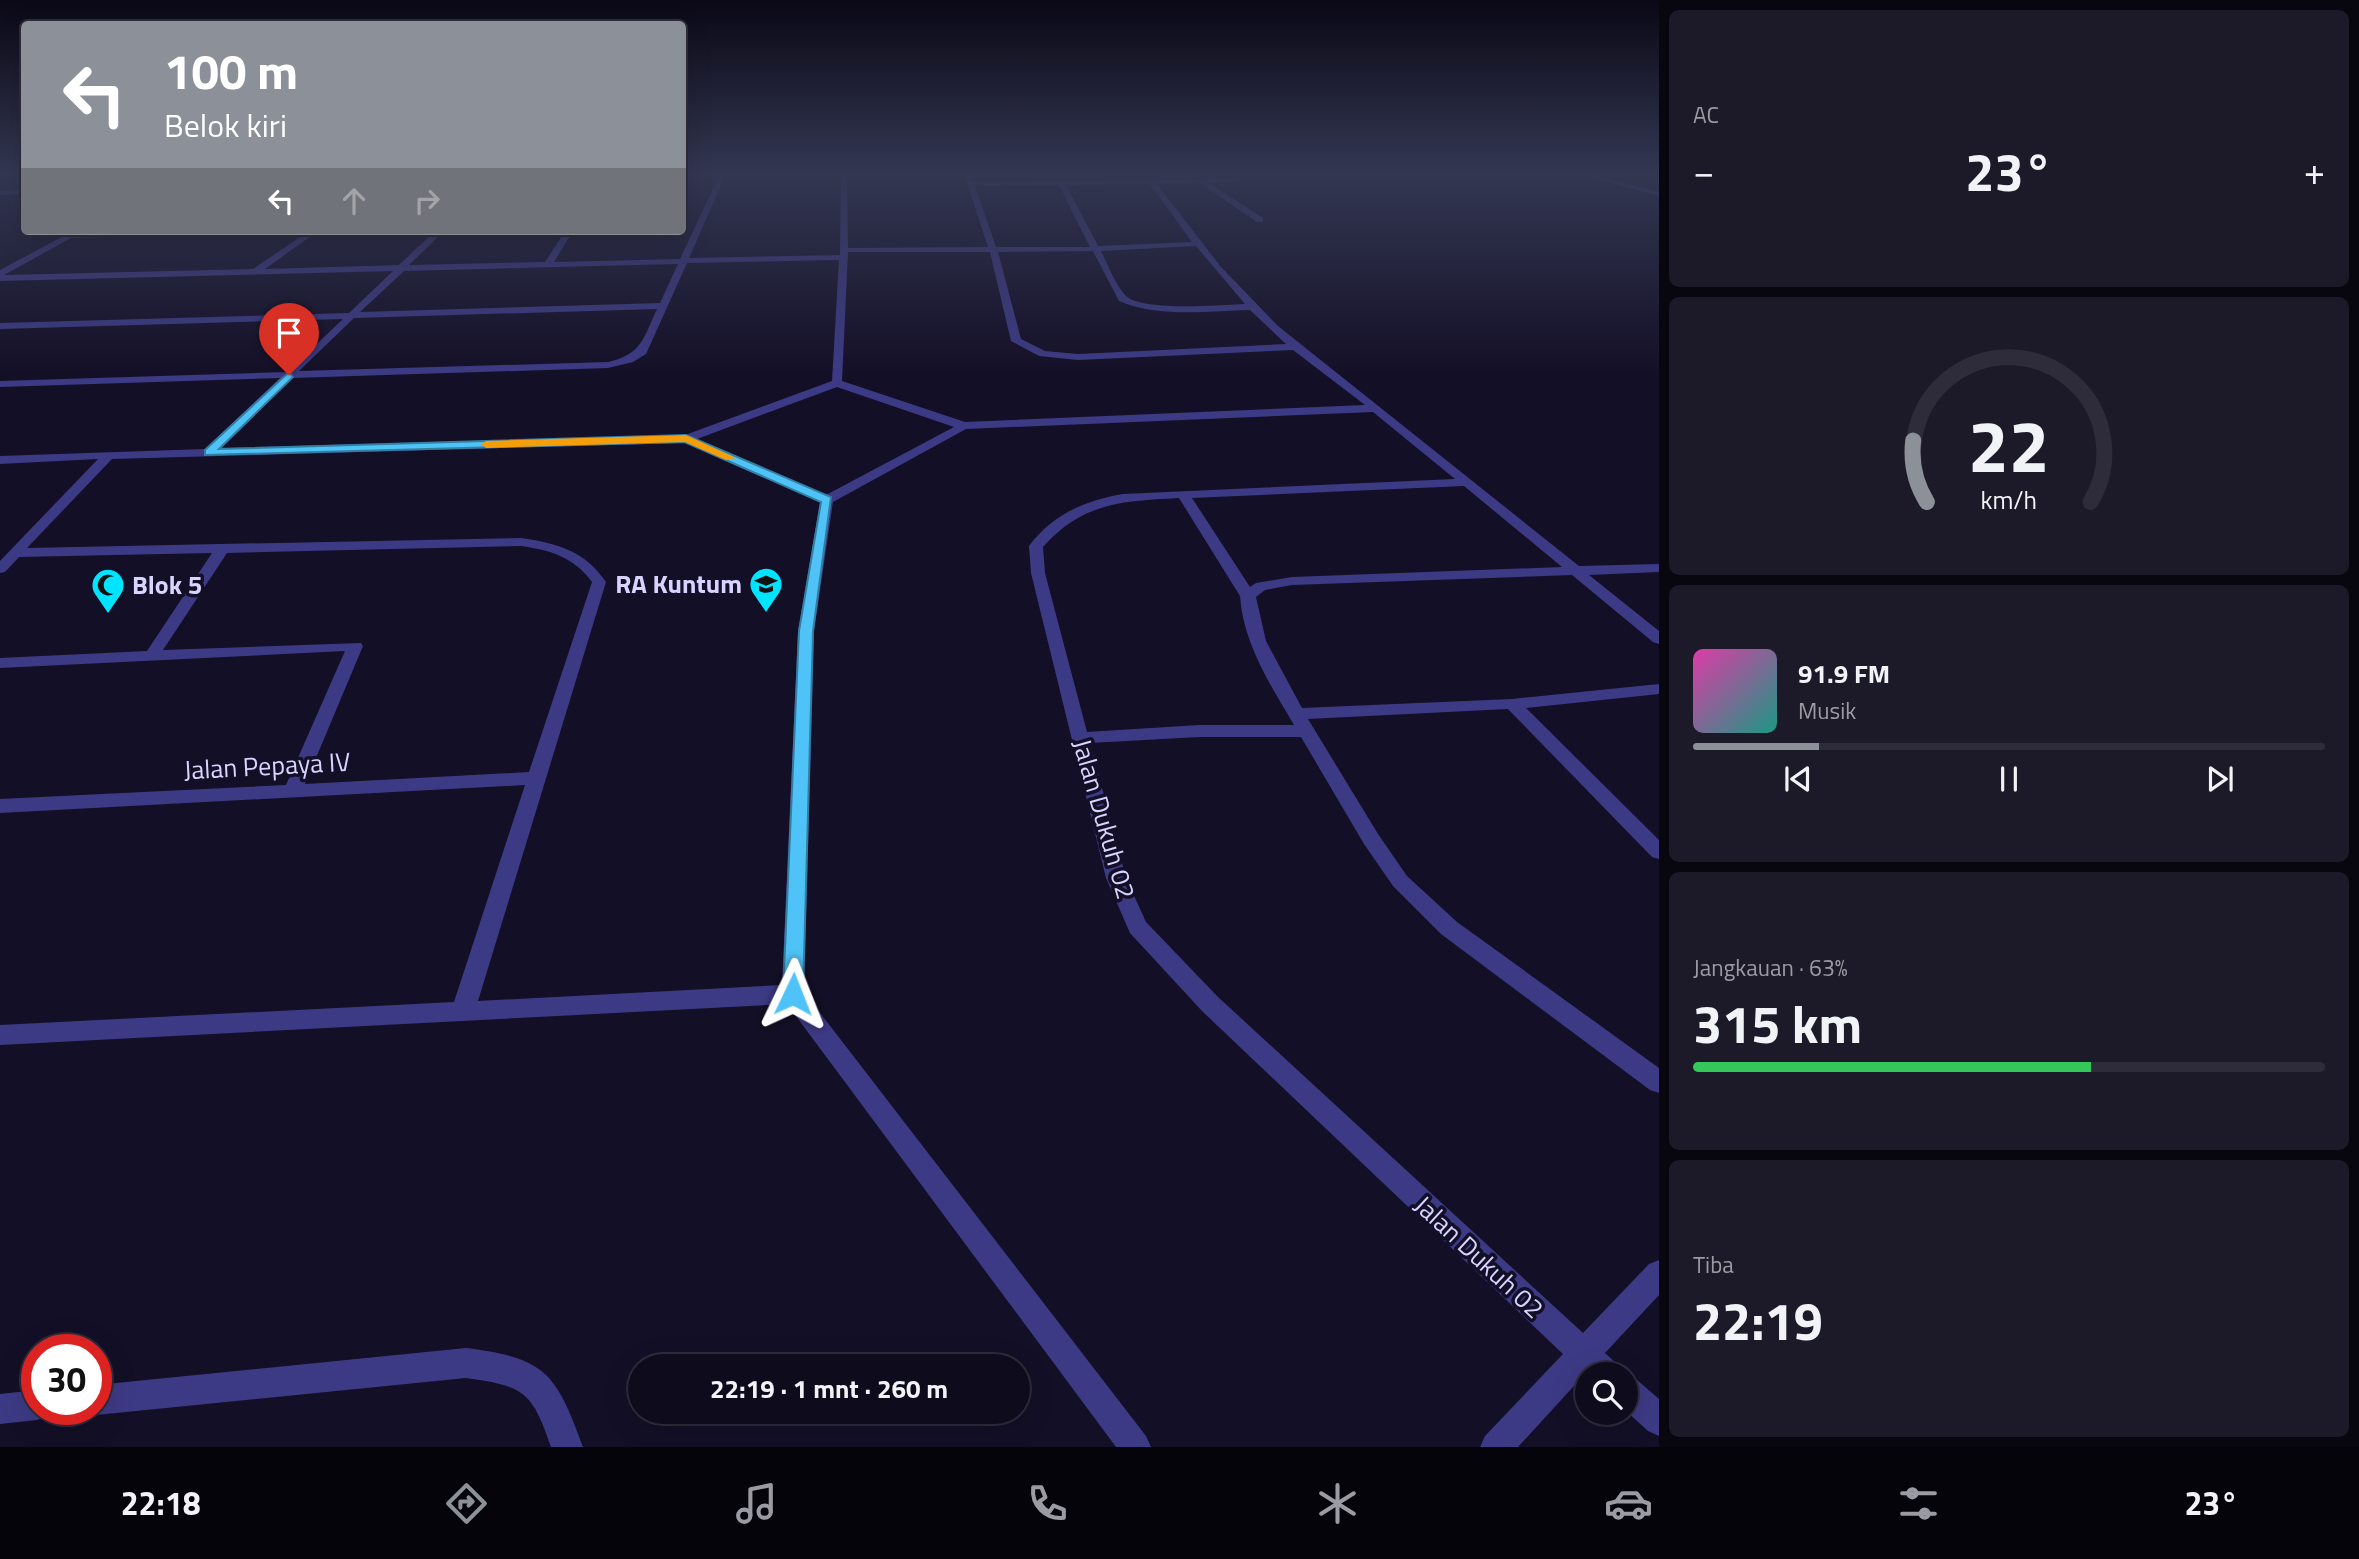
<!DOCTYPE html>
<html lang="id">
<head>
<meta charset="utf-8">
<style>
	:root { --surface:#0e0b1c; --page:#1c1929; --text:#f1f3f6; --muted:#9b9ba3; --line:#2e2b3b; --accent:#8c9099 }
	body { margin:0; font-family:"Titillium Web",sans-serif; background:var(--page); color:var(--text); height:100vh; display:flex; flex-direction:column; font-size:26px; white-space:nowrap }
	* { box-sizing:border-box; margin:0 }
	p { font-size:23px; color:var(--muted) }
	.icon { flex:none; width:38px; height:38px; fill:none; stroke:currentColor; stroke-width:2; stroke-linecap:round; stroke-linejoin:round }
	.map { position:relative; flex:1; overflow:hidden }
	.drawer { display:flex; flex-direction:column; gap:10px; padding:10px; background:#08060f; width:700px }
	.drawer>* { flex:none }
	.hud { position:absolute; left:21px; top:21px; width:665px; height:214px; border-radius:7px; box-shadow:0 7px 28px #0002,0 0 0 2px var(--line); background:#8c9099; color:#fff; overflow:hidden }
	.fabs { position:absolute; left:1575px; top:1362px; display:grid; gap:14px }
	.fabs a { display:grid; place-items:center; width:63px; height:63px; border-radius:50%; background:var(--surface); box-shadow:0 7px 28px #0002,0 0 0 2px var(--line); font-size:35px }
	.speed { position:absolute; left:21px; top:1334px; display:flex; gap:14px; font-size:35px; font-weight:700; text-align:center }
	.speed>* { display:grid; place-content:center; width:91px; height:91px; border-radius:50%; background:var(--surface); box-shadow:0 7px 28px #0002,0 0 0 2px var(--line); line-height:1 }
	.speed .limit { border:10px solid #d22; background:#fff; color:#111 }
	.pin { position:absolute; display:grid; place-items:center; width:60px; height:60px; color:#fff; margin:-72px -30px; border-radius:50% 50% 50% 0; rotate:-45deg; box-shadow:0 0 7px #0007 }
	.pin .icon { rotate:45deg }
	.me { position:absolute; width:77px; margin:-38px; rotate:2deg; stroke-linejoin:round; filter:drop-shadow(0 0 5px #0008) }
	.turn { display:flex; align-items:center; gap:24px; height:147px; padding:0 28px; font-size:32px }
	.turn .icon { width:91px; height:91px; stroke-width:2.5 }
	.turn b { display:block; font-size:49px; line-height:60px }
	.lanes { display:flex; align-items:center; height:66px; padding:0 28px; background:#0003; justify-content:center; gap:35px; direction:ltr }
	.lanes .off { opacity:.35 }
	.big { font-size:52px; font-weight:700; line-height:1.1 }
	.drawer .tile { flex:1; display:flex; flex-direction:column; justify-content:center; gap:10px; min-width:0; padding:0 24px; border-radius:10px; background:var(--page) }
	.drawer .dial { align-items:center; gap:0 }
	.dial svg { height:182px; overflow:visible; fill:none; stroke:var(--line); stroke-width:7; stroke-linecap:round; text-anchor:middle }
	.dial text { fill:var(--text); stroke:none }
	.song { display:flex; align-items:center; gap:21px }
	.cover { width:84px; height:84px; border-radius:10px; background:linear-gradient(135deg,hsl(320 70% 55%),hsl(170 70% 35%)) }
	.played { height:7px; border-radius:4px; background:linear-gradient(90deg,var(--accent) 20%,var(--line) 20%) }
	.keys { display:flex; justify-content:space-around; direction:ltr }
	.heat { display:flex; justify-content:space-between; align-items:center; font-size:38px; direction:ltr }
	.charge { height:10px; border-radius:5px; background:linear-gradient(90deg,#34c759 63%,var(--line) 0) }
	.trip { position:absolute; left:628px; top:1354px; width:402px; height:70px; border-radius:35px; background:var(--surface); box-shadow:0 7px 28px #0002,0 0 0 2px var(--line); font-weight:700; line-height:70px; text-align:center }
	.menu { display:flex; height:112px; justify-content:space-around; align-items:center; background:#06040b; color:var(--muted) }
	.menu .icon { width:49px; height:49px }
	.menu .on { color:var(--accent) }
	.menu b { font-size:32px; color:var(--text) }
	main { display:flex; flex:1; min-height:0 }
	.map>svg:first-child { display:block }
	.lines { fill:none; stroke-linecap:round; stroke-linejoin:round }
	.minor { fill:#3d3a85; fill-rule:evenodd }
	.route { fill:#4fc3f7; stroke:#337fa1; stroke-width:2 }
	.slow { fill:#f59e0b }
	.labels { text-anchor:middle; stroke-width:7; stroke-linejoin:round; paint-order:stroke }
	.poi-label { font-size:26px; font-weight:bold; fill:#d9d4ff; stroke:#130f26; text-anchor:end }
	.street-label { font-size:26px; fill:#d9d4ff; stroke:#130f26 }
</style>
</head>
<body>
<main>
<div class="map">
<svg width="1659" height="1447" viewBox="0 0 1659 1447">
	<rect width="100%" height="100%" fill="#130f26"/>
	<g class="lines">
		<path class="minor" d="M 682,174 L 736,174 L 725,176 L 689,258 L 840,255 L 841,174 L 847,174 L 848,248 L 988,247 L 964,174 L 968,174 L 973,182 L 1238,179 L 1236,182 L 1209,183 L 1263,218 L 1263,222 L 1257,222 L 1200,183 L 1157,184 L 1221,267 L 1278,326 L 1579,566 L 1659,564 L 1659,572 L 1589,575 L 1659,631 L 1659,644 L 1653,642 L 1572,575 L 1292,585 L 1265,590 L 1256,597 L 1266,641 L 1302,708 L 1512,699 L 1659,684 L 1659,694 L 1526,708 L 1659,840 L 1659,859 L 1652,857 L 1508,709 L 1308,719 L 1378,834 L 1407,876 L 1457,922 L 1659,1068 L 1659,1093 L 1650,1090 L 1441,934 L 1393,886 L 1364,844 L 1301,737 L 1199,737 L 1090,743 L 1126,878 L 1146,922 L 1218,997 L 1583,1333 L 1649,1264 L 1659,1260 L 1659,1295 L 1605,1353 L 1616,1363 L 1620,1374 L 1587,1374 L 1587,1378 L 1584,1375 L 1518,1447 L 1480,1447 L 1485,1436 L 1563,1354 L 1202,1011 L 1130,933 L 1106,878 L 1031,573 L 1029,546 C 1053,514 1084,501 1123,494 L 1455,479 L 1373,412 L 966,429 L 833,502 L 814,631 L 804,992 L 1146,1436 L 1151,1447 L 1116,1447 L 787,1004 L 0,1045 L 0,1025 L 454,1002 L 525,785 L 0,813 L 0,799 L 286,785 L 345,651 L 0,668 L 0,658 L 147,651 L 212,553 L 19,557 L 5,572 L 0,573 L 0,561 L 98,459 L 0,464 L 0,456 L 205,449 L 280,378 L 0,387 L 0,381 L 287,372 L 343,319 L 0,329 L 0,323 L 349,313 L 393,271 L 0,281 L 0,270 L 73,231 L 83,231 L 81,233 L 264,231 L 260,233 L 71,238 L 4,275 L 253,269 L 309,231 L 318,231 L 265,269 L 399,265 L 435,231 L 444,231 L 409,265 L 545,262 L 565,231 L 573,231 L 554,262 L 680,259 L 719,176 L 682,177 ZM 1150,184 L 1192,242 L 1098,246 L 1066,185 ZM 1059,185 L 1090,247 L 996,247 L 975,186 ZM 1196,246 L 1245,304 C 1222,305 1139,312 1125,295 C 1115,284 1108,265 1101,251 ZM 1093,251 L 1119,301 C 1158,318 1208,311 1250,310 L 1286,344 L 1078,354 L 1045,351 L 1021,339 L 998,252 ZM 848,252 L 990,252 L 1011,341 L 1039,356 L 1078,360 L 1293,350 L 1365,405 L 965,422 L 842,381 ZM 839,260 L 832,381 L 685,435 L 220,448 L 292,378 L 608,368 L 633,362 L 646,354 L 687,263 ZM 678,264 L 660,303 L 360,312 L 404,271 ZM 657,309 C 643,339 642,354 608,362 L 299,371 L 354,318 ZM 837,387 L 954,427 L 826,495 L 697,439 ZM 684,443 L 820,502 L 798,631 L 782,985 L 478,1001 L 606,582 C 585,551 557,543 521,538 L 27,548 L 112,459 ZM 1464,486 L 1562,567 L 1292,577 L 1256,583 L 1250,587 L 1192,498 ZM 1179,498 L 1240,596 C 1243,643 1271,686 1294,725 L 1199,725 L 1087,732 L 1045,573 L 1043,547 C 1083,502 1123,501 1179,498 ZM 521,546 C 550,550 574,557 592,582 L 529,772 L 305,784 L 363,646 L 361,643 L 163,650 L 227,553 Z
			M 1579,174 L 1589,174 L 1659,192 L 1659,196 Z
			M 24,190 L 24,194 L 0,195 L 0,191 Z
			M 466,1348 C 546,1358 556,1373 583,1447 L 551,1447 C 532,1391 524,1386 466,1378 L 96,1415 L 84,1409 L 96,1409 L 96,1385 Z
			M 1626,1376 L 1637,1380 L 1659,1399 L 1659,1436 L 1648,1431 L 1626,1411 Z
			M 37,1390 L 37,1409 L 51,1409 L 48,1416 L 37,1420 L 0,1424 L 0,1394 Z"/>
	</g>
	<linearGradient id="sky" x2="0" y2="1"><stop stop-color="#0a0815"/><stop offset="0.46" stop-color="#333752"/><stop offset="1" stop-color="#333752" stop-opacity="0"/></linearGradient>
	<rect width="1659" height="376" fill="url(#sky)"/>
	<path class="route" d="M 289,372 L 293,377 L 219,449 L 686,435 L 831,497 L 813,631 L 803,994 L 800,1000 L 793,1002 L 786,1000 L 783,994 L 799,631 L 821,502 L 685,442 L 205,455 L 205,450 Z"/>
	<path class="slow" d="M 686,435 L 736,458 L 726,460 L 685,442 L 486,448 L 481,444 L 486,441 Z"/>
	<defs>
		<symbol id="school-pin" viewBox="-11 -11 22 30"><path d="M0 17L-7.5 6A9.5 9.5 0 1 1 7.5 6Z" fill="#00e5ff" stroke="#130f26"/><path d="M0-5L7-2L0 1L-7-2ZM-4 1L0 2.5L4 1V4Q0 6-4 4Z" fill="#111"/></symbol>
		<symbol id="mosque-pin" viewBox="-11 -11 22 30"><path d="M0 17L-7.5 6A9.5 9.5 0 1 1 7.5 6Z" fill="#00e5ff" stroke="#130f26"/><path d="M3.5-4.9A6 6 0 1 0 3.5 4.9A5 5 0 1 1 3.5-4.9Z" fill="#111"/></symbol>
	</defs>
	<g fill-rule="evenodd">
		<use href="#school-pin" x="747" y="565" width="38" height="52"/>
		<use href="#mosque-pin" x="89" y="566" width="38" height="52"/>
	</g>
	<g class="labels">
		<g class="poi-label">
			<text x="742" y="593">RA Kuntum</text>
			<text x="132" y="594" text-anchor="start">Blok 5</text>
		</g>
		<g class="street-label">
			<text transform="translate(267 766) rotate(-3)" y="9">Jalan Pepaya IV</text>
			<text transform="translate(1104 819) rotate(74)" y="9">Jalan Dukuh 02</text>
			<text transform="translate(1479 1257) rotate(43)" y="9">Jalan Dukuh 02</text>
		</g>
	</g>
</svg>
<div class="fabs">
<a><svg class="icon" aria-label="search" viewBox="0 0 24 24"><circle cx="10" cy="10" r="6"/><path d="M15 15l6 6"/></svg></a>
</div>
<div class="speed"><div class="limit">30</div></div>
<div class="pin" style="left:289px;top:375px;background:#d93025"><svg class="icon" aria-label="arrive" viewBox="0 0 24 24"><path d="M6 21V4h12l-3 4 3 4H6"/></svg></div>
<svg class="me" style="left:793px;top:994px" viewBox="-20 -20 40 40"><path d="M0-17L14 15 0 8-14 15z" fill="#4fc3f7" stroke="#fff" stroke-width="4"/></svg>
<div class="trip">22:19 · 1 mnt · 260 m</div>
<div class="hud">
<div class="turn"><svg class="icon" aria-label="left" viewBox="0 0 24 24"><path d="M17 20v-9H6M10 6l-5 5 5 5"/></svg><div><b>100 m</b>Belok kiri</div></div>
<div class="lanes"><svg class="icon" aria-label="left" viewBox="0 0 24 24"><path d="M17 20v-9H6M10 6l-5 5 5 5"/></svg><svg class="icon off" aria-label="ahead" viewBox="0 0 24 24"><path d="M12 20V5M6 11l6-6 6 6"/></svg><svg class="icon off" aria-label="right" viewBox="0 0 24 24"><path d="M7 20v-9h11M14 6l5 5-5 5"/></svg></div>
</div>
</div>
<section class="drawer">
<div class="tile"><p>AC</p>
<div class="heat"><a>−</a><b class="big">23°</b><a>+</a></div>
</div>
<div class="tile dial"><svg viewBox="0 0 100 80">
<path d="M14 69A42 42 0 1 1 86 69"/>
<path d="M14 69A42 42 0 0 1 8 42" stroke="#8c9099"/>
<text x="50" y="56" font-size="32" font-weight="700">22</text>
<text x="50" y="72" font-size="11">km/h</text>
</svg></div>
<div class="tile">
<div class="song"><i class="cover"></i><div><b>91.9 FM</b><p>Musik</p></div></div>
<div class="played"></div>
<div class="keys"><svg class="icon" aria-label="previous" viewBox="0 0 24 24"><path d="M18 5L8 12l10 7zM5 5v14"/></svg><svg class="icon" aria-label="pause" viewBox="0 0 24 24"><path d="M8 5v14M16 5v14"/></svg><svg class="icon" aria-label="next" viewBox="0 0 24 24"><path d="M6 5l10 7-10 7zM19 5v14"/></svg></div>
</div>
<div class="tile"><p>Jangkauan · 63%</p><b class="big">315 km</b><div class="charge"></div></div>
<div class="tile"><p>Tiba</p><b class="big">22:19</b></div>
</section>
</main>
<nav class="menu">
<b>22:18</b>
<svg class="icon on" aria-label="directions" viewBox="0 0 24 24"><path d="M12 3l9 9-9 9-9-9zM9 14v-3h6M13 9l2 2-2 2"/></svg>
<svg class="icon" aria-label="music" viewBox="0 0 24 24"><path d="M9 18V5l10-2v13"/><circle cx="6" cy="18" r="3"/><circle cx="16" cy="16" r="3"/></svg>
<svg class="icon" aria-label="phone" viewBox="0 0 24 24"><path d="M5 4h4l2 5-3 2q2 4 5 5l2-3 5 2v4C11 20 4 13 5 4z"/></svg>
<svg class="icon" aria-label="climate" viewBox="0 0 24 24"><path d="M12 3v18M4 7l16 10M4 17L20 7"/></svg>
<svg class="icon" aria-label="car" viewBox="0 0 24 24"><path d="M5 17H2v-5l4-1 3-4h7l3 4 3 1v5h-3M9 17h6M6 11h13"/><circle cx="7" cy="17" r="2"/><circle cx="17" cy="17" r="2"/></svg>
<svg class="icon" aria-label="filters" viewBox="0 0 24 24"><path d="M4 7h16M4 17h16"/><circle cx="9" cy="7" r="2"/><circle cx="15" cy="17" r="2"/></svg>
<b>23°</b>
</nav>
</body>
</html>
